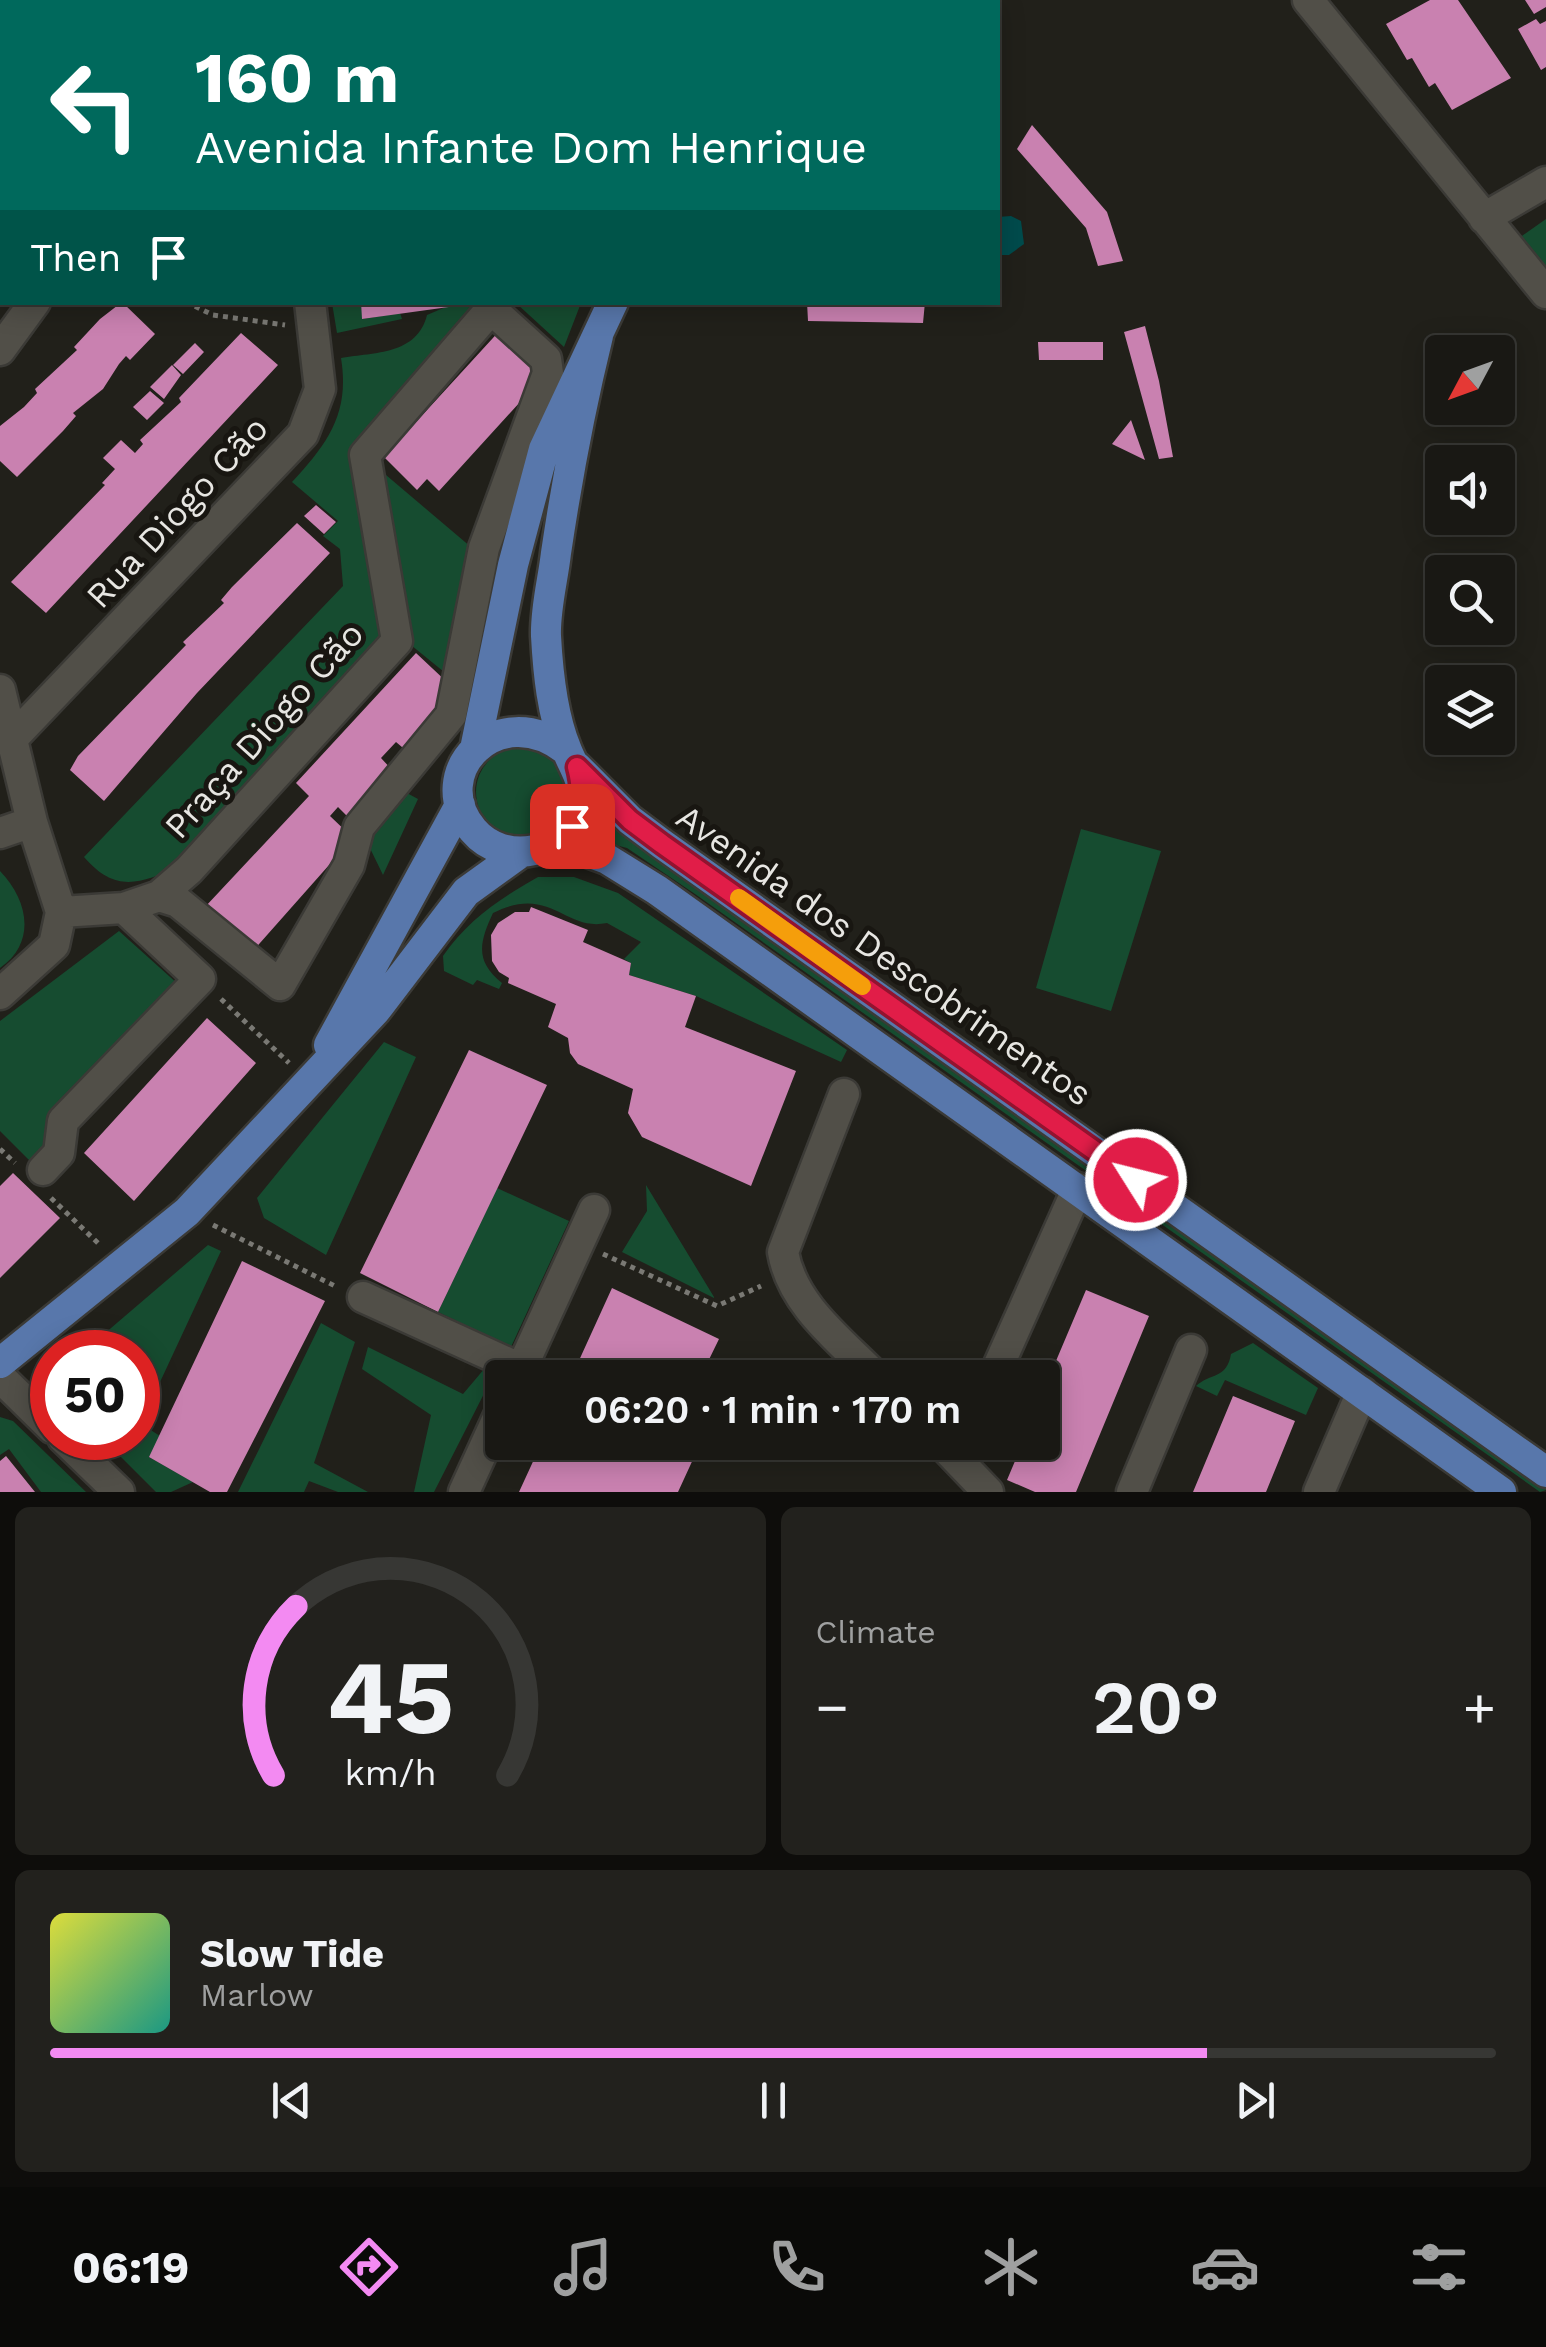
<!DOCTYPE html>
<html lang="en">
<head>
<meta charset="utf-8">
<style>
	:root { --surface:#191814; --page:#22211d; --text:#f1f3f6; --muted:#9fa0a0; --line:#373734; --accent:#f38af2 }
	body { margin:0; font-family:"Work Sans",sans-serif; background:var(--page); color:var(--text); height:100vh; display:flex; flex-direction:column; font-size:38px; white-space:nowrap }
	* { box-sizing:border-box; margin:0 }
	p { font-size:32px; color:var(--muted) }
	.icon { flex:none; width:55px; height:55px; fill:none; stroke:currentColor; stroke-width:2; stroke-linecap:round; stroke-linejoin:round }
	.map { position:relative; height:1492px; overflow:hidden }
	.side { display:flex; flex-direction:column; gap:15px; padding:15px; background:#0e0d0b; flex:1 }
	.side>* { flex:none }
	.banner { position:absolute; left:0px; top:0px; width:1000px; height:305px; box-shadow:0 5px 25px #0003,0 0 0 2px var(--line); background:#00695c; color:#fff; overflow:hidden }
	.needle { width:65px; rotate:229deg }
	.buttons { position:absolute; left:1425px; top:335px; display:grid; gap:20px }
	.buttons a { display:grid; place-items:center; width:90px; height:90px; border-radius:10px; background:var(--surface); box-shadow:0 5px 25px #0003,0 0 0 2px var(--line); font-size:50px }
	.speed { position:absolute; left:30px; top:1330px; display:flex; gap:20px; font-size:50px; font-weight:700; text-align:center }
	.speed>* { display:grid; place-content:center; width:130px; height:130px; border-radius:50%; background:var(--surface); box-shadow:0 5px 25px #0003,0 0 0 2px var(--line); line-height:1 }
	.speed .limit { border:15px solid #d22; background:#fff; color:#111 }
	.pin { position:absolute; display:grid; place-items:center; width:85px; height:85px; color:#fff; margin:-42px; border-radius:20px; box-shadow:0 5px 15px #0006 }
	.me { position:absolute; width:110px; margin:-55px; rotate:306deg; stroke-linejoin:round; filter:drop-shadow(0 0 8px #0008) }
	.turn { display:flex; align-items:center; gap:35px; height:210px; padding:0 30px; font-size:45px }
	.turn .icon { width:130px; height:130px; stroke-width:2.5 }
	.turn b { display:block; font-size:70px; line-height:85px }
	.then { display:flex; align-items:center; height:95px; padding:0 30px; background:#0003; gap:20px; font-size:38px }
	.big { font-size:75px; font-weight:600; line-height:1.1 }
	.side .card { flex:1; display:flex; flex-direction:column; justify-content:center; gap:15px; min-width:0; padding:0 35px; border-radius:15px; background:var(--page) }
	.side .dial { align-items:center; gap:0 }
	.dial svg { height:260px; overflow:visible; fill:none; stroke:var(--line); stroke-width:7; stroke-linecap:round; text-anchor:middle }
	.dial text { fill:var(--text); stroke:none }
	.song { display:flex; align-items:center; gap:30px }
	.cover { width:120px; height:120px; border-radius:15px; background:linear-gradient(135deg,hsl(60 70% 55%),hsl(170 70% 35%)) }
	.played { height:10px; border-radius:5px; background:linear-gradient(90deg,var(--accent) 80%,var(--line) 80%) }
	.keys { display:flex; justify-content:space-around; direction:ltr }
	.heat { display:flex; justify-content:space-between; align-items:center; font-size:55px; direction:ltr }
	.side .tiles { flex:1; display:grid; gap:15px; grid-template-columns:1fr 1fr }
	.card:last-child { grid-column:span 2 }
	.trip { position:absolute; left:485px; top:1360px; width:575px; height:100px; border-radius:10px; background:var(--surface); box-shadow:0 5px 25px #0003,0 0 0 2px var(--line); font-weight:600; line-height:100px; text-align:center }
	.tab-bar { display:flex; height:160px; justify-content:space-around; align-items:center; background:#0a0a08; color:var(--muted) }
	.tab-bar .icon { width:70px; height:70px }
	.tab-bar .selected { color:var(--accent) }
	.tab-bar b { font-size:45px; color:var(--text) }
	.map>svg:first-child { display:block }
	.green { fill:#164c30 }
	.water { fill:#004b4c }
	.building { fill:#c981b0 }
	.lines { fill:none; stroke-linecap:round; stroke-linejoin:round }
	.minor-casing { stroke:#3b3a36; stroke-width:35 }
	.major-casing { stroke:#3b3a36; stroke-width:35 }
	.path { stroke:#7a7974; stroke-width:5; stroke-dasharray:5 5; stroke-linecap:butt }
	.minor { stroke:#514f48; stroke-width:30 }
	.major { stroke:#5877ab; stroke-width:30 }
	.route-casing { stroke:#92132f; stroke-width:25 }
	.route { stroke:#e11d48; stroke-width:18 }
	.slow { stroke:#f59e0b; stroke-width:18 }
	.labels { text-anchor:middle; stroke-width:10; stroke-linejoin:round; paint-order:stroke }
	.street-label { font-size:35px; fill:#e7e6e2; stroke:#181611 }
</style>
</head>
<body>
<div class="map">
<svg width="1546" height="1492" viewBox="0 0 1546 1492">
	<rect width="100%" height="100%" fill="#21201a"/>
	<path class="green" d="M 1546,219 L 1546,270 L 1519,238 Z
		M 332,303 L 361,303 L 363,319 L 400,313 L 402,319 L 337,333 Z
		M 455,303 L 488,303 L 355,452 L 390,640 L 179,867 C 140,883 116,894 84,857 L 343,586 L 340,549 L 323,536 L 338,521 L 292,482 C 328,443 350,413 341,358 C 375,352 417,355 427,315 Z
		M 516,303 L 581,303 L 564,347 Z
		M 386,475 L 478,553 L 449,676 L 406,641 L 381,481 Z
		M476 792a45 45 0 1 1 90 0a45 45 0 1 1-90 0Z
		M 405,792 L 418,799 L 383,875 L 366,840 Z
		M 598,806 L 1545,1485 L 1546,1490 L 1540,1492 L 695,894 L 627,848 L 584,837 Z
		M 1081,829 L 1161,851 L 1111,1011 L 1036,988 Z
		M 0,871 C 28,900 37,942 0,968 Z
		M 538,877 L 574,877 L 618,893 L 847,1050 L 841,1062 L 696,996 L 629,975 L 631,963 L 624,959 L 641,942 L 607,923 C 564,932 551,884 493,913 C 479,943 475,961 502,983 L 499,989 L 477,980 L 473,985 L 444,971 L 443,956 C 468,920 499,899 538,877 Z
		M 119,931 L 179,985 L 47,1124 L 52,1151 L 33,1164 L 0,1131 L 0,1021 Z
		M 384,1042 L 416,1057 L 326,1255 L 264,1218 L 257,1198 Z
		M 646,1185 L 714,1297 L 714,1298 L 622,1252 L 647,1211 Z
		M 497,1188 L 569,1221 L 511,1347 L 438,1312 Z
		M 208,1245 L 221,1251 L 147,1410 L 153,1413 L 146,1427 L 160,1436 L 149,1457 L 193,1482 L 171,1492 L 156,1492 L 102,1438 L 138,1438 L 138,1352 L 83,1352 Z
		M 321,1323 L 355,1342 L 314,1463 L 368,1492 L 338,1492 L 309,1481 L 304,1492 L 238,1492 Z
		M 1253,1343 L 1318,1388 L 1306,1415 L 1225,1380 L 1217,1396 L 1196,1386 C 1210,1373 1227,1379 1231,1354 Z
		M 368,1347 L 463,1394 L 485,1368 L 494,1374 L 434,1492 L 414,1492 L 431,1415 L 362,1369 Z
		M 0,1417 L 13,1421 L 86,1492 L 41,1492 L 9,1449 L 0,1455 Z"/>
	<path class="water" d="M 1011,216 L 1021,221 L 1024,244 L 1009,255 L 998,255 L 998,217 Z"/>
	<path class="building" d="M 1430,0 L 1458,0 L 1511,78 L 1452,110 L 1435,83 L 1429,87 L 1412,58 L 1407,60 L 1386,24 Z
		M 1525,0 L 1546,0 L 1546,7 L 1534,14 Z
		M 1536,19 L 1540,24 L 1546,21 L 1546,67 L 1541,70 L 1518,29 Z
		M 1032,125 L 1107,212 L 1123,261 L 1098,266 L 1086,228 L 1017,149 Z
		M 122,302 L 155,334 L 130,360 L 126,356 L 119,364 L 103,389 L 73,413 L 76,416 L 63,431 L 17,477 L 0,461 L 0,426 L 24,407 L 37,393 L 35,389 L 77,350 L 74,347 L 100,319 Z
		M 361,302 L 455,302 L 456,306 L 362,319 Z
		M 807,302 L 925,302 L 923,323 L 808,321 Z
		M 1145,326 L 1159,381 L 1173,457 L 1159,459 L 1124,332 Z
		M 503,327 L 539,359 L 531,368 L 542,378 L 439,491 L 427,479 L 417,490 L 384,457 Z
		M 241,333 L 278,365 L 46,613 L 11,582 L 105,485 L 102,483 L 115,469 L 103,458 L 121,440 L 135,453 L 143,444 L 140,440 L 181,402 L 179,398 Z
		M 1038,342 L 1103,342 L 1103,360 L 1039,360 Z
		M 195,343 L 204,352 L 183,374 L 173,365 Z
		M 172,365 L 181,375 L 164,399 L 150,387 Z
		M 150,391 L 164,403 L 147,420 L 133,407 Z
		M 1131,420 L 1145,460 L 1112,444 Z
		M 316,505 L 336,522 L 324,534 L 304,516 Z
		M 297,523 L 330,553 L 197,693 L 104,801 L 70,770 L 78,756 L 186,645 L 183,642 L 224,603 L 221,600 L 232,587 Z
		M 416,653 L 449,684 L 452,704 L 409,753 L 396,742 L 381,758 L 393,771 L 349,818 L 338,807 L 330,816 L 353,838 L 253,951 L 205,907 L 309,796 L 296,783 Z
		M 531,907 L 588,930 L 583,942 L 631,963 L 629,975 L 696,996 L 685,1027 L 796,1071 L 751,1186 L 642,1137 L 628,1113 L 633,1089 L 578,1064 L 570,1053 L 568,1038 L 548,1027 L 556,1004 L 508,983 L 509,978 L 499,972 L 492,961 L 491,935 L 498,923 L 515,912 L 529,912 Z
		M 207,1018 L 256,1063 L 134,1201 L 84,1153 Z
		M 469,1050 L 547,1085 L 438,1312 L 360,1273 Z
		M 13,1173 L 60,1218 L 0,1278 L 0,1186 Z
		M 242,1261 L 325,1301 L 227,1492 L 210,1492 L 149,1457 Z
		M 612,1288 L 719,1339 L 700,1378 L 571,1378 Z
		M 1086,1290 L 1149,1316 L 1076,1492 L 1035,1492 L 1007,1480 L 1023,1442 L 1042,1442 L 1042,1394 Z
		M 1233,1396 L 1295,1421 L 1266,1492 L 1193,1492 Z
		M 542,1442 L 701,1442 L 678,1492 L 519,1492 Z
		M 6,1456 L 35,1492 L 0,1492 L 0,1461 Z"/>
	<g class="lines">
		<defs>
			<path id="minor" d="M 312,0 L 313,2
				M 442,0 L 443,2
				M 1308,0 L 1546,293
				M 1484,218 L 1546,182
				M 0,350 L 35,302
				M 0,690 L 32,822 L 61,912 L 54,945 L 0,994
				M 12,739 L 303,434 L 320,389 L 310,302
				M 0,833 L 32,822
				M 124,908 L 159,896 L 178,902 L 280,985 L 349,865 L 359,827 L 451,715 L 484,548 L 548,373 L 546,359 L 491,309 L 365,455 L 397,641 L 189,870 L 159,896
				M 844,1094 L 783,1252 C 792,1305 841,1341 877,1378
				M 43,1170 L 59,1153 L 63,1121 L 200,979 L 124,908 L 61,912
				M 363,1297 L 521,1369
				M 0,1377 L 52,1428
				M 517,1378 L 594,1210
				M 993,1378 L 1078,1188
				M 63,1438 L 119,1492
				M 940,1442 L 988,1492
				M 464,1492 L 502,1409
				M 1132,1492 L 1191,1350
				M 1319,1492 L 1362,1392"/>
			<path id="major" d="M 886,2 L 890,0
				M 475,749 L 513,565 L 544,449 L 613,302
				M 566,750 C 498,697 425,773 473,830 C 504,867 569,855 581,805 C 586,782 574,769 566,748 C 552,714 548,673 546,636 C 545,609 553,580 556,553 C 567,479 580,409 598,336
				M 577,767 L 630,820 L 662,844 L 1546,1472
				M 558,841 L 607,859 L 657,890 L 1501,1492
				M 329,1045 L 460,805
				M 0,1363 L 187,1212 L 376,1010 L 466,892 L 520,853"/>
		</defs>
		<use href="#minor" class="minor-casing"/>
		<use href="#major" class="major-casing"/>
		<path class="path" d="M 18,2 L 20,0
			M 186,302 L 213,315 L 285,325
			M 221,999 L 289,1063
			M 0,1149 L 15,1163
			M 51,1198 L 101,1246
			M 213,1225 L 337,1287
			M 603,1254 L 717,1306 L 761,1286"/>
		<use href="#minor" class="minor"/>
		<use href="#major" class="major"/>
	</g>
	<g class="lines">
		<defs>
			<path id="route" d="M 572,826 C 582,804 583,790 577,767 L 630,820 L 662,844 L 1136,1180"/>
		</defs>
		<use href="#route" class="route-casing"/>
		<use href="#route" class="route"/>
		<path class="slow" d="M 739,898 L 862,986"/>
	</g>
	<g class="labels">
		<g class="street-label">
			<text transform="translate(177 512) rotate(-47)" y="12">Rua Diogo Cão</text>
			<text transform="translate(264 730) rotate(-48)" y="12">Praça Diogo Cão</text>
			<text transform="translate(884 955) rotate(35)" y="12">Avenida dos Descobrimentos</text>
		</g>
	</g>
</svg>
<div class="buttons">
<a><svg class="needle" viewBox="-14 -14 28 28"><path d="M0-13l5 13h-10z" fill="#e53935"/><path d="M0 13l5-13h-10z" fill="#9fa0a0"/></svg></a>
<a><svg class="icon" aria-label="sound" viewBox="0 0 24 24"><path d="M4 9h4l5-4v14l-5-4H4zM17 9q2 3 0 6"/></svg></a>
<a><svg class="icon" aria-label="search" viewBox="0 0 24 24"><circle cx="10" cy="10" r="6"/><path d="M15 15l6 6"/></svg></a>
<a><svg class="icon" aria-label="layers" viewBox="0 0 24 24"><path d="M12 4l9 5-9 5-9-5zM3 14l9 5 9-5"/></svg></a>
</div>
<div class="speed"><div class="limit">50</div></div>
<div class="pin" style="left:572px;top:826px;background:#d93025"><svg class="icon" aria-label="arrive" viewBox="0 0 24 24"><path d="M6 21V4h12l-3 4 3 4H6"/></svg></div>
<svg class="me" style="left:1136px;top:1180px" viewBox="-20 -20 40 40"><circle r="17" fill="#e11d48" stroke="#fff" stroke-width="3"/><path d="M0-11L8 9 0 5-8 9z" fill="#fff"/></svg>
<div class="trip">06:20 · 1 min · 170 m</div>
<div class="banner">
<div class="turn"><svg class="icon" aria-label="left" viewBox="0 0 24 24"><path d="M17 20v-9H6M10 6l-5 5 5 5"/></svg><div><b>160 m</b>Avenida Infante Dom Henrique</div></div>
<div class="then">Then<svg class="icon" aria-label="arrive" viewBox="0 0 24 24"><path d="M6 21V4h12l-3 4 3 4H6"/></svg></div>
</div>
</div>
<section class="side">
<div class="tiles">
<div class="card dial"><svg viewBox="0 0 100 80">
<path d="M14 69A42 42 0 1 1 86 69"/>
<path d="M14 69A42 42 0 0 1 21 17" stroke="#f38af2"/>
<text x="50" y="56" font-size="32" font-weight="700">45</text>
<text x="50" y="72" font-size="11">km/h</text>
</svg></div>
<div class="card"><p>Climate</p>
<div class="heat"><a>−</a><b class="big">20°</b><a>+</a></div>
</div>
<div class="card">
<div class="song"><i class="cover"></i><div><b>Slow Tide</b><p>Marlow</p></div></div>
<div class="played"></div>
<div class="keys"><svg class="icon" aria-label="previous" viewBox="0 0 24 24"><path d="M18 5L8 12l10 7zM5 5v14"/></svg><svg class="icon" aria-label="pause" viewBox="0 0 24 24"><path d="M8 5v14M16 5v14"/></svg><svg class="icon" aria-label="next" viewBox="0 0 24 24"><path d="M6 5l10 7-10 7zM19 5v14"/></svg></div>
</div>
</div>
</section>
<nav class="tab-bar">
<b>06:19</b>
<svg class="icon selected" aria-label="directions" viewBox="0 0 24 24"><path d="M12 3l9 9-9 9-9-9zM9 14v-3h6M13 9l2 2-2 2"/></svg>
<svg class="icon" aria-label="music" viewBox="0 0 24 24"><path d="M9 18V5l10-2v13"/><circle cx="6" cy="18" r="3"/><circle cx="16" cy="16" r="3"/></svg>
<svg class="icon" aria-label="phone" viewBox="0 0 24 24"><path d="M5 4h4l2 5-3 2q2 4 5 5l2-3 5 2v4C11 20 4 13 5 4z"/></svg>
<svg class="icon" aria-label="climate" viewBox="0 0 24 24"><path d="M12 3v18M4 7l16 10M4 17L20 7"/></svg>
<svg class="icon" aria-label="car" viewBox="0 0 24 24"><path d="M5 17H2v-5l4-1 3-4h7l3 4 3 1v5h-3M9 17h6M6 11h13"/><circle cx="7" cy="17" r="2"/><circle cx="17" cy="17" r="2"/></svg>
<svg class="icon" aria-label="filters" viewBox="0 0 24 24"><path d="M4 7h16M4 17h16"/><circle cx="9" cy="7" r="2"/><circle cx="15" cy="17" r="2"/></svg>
</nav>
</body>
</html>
